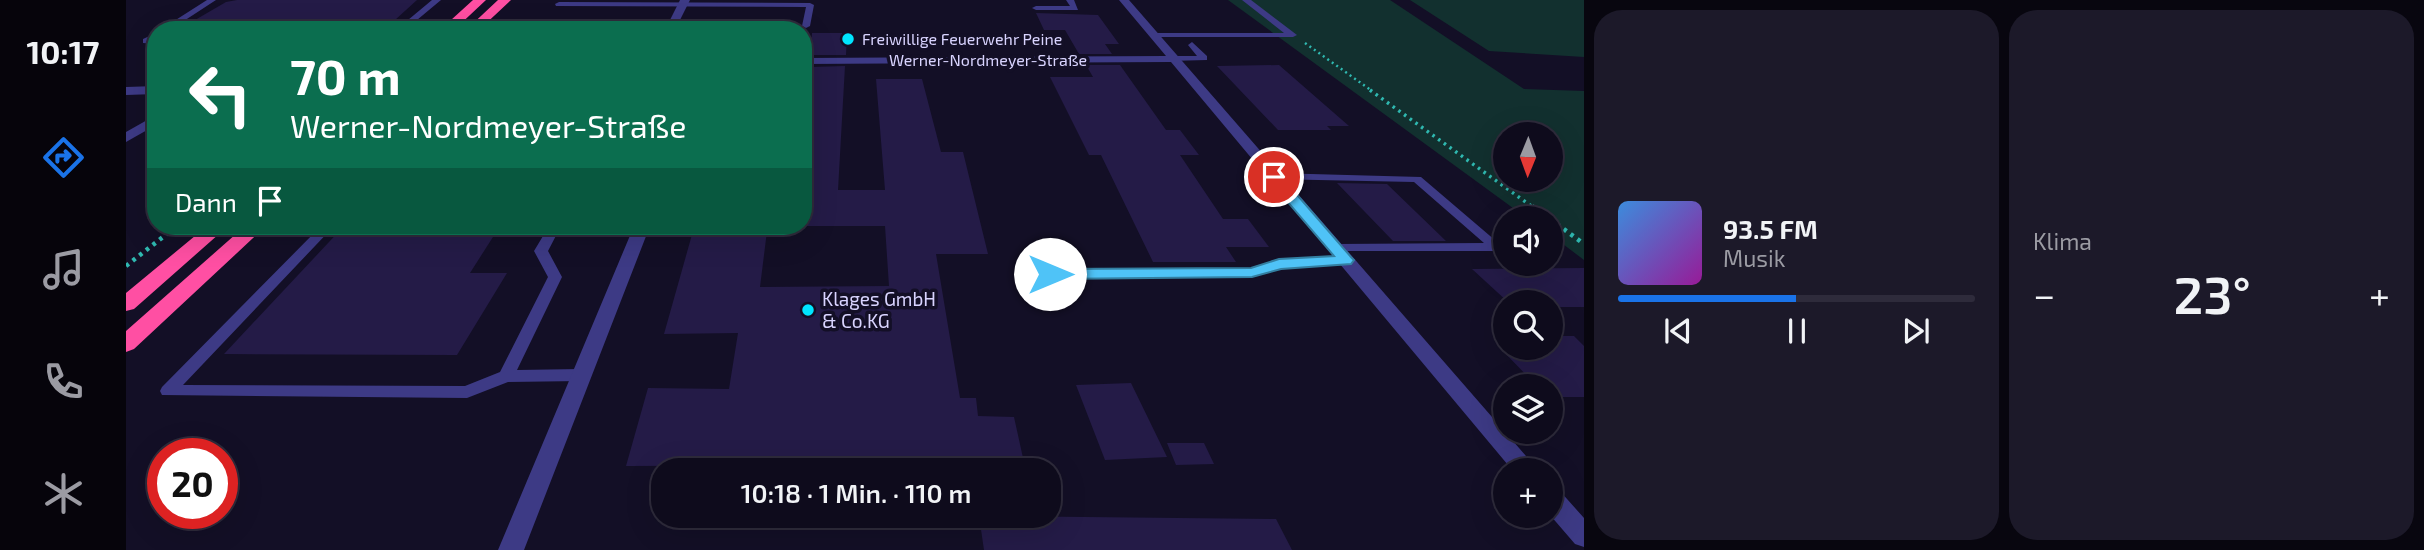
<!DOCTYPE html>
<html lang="de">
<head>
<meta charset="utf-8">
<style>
	:root { --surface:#0e0b1c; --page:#1c1929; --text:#f1f3f6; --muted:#9b9ba3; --line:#2e2b3b; --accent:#1a73e8 }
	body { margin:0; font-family:"Exo 2",sans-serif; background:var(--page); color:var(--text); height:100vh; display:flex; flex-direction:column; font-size:26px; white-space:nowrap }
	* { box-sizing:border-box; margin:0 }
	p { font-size:23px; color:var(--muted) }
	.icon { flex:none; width:38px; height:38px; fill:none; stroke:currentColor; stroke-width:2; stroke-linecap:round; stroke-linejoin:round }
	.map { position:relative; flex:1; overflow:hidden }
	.side { display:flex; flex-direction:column; gap:10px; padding:10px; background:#08060f; width:840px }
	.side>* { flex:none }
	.hud { position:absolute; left:21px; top:21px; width:665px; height:214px; border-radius:28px; box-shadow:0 7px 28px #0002,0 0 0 2px var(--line); background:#0b6e4f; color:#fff; overflow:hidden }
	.needle { width:46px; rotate:181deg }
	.buttons { position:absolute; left:1367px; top:122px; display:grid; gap:14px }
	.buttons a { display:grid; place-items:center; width:70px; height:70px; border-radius:50%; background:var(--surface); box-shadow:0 7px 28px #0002,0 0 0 2px var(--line); font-size:35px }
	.speed { position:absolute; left:21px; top:438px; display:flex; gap:14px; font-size:35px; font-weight:700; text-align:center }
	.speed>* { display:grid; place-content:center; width:91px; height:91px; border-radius:50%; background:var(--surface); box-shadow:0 7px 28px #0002,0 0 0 2px var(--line); line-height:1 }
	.speed .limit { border:10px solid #d22; background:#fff; color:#111 }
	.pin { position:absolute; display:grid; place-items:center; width:60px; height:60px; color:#fff; margin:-30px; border:4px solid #fff; border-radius:50%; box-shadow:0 2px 7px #0007 }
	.me { position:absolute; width:77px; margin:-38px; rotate:90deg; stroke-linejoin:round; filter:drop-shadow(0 0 5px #0008) }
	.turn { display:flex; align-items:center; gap:24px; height:147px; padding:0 28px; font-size:32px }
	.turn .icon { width:91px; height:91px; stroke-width:2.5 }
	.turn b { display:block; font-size:49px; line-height:60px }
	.then { display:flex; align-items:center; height:66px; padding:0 28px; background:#0003; gap:14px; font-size:26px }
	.big { font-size:52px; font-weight:600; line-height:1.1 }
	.side .card { flex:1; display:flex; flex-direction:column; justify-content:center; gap:10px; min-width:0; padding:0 24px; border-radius:28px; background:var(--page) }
	.song { display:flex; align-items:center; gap:21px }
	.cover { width:84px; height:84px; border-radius:10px; background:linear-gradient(135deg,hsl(210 70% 55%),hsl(300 70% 35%)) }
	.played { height:7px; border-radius:4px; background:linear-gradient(90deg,var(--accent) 50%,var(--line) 50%) }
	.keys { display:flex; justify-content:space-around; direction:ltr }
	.heat { display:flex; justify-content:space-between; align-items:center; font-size:38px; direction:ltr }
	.side .tiles { flex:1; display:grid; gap:10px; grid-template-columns:repeat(2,1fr) }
	.trip { position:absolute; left:525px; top:458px; width:410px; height:70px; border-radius:28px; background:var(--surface); box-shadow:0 7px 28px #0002,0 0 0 2px var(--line); font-weight:600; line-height:70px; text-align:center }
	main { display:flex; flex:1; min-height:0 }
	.menu { display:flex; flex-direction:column; width:126px; justify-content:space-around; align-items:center; background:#06040b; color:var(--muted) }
	.menu .icon { width:49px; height:49px }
	.menu .active { color:var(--accent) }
	.menu b { font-size:32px; color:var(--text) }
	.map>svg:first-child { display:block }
	.green { fill:#12302f; fill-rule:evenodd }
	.building { fill:#241b47 }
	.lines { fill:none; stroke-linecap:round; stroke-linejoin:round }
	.path-far2 { stroke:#2fb8b0; stroke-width:2.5; stroke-dasharray:2 3.5; stroke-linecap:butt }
	.path-far1 { stroke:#2fb8b0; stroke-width:3.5; stroke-dasharray:2.5 4.5; stroke-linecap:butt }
	.path { stroke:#2fb8b0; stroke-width:4.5; stroke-dasharray:3.5 5; stroke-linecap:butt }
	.lane { fill:#3d3a85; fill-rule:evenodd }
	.street { fill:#3d3a85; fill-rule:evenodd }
	.highway { fill:#ff4fa3; fill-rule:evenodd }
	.route { fill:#4fc3f7; stroke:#337fa1; stroke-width:2 }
	.poi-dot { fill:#00e5ff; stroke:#130f26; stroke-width:2.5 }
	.labels { text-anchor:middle; stroke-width:7; stroke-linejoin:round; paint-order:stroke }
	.far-poi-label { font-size:16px; fill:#d9d4ff; stroke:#130f26; text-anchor:start }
	.far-street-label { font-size:16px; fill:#d9d4ff; stroke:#130f26 }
	.poi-label { font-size:19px; fill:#d9d4ff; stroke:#130f26; text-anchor:start }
</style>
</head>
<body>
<main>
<nav class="menu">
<b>10:17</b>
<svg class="icon active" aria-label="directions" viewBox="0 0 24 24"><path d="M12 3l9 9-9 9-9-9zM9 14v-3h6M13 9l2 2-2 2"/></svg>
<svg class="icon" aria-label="music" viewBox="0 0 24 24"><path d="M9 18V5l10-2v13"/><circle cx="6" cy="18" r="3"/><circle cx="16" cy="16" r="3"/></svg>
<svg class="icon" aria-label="phone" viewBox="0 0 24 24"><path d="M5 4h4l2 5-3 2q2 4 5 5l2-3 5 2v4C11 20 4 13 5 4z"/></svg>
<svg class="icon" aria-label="climate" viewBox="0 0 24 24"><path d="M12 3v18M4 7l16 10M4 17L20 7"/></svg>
</nav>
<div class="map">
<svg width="1458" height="550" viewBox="0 0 1458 550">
	<rect width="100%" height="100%" fill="#130f26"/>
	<path class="green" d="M 1102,0 L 1264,0 L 1398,89 L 1458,91 L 1458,260 L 1425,235 L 1424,219 L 1402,219 ZM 1379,135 L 1424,135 L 1424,180 L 1379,180 Z
		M 1284,0 L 1458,0 L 1458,57 L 1363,51 Z"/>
	<path class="building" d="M 111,0 L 291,0 L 258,30 L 60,30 L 57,27 L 100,2 Z
		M 910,13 L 972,15 L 993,44 L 979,44 L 986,54 L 953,54 L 939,30 L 918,30 Z
		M 686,33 L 721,33 L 720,55 L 685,55 Z
		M 960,65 L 994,65 L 1040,130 L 1054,130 L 1073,155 L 1054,155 L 1097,219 L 1122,219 L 1143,247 L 1100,247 L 1110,262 L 1027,262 L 975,155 L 963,155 L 924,77 L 967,77 Z
		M 1153,65 L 1223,126 L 1201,126 L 1205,130 L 1152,130 L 1091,66 Z
		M 719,66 L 712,190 L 759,190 L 750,79 L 796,79 L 815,152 L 837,152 L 862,254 L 810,254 L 834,398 L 850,398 L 852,416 L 888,417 L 897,458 L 770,457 L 770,465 L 500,466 L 522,388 L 603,389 L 612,333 L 538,334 L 567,231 L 641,231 L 634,287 L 763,286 L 759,226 L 677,226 L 677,152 L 683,152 L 685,67 Z
		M 1211,183 L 1261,184 L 1320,241 L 1267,241 Z
		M 218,226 L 374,226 L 344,273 L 381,273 L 331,355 L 98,354 Z
		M 1458,268 L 1458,307 L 1424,307 L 1424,303 L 1383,303 L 1346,269 Z
		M 1424,336 L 1448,336 L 1458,346 L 1458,397 L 1424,397 L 1424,387 L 1412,387 L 1374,348 L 1424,348 Z
		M 1005,383 L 1041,457 L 979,460 L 950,385 Z
		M 1041,443 L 1078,443 L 1088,464 L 1050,465 Z
		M 853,516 L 1150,519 L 1166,550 L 858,550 Z"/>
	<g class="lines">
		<path class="path-far2" d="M 1179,43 L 1246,91"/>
		<path class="path-far1" d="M 1244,90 L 1408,208"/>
		<path class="path" d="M 1406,206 L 1424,219
			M 1424,219 L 1458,244
			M 0,266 L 51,226"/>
		<path class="lane" d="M 81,0 L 90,0 L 44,30 L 34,30 Z
			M 306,0 L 315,0 L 279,30 L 270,30 Z
			M 940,0 L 948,0 L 952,10 L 910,10 L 906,8 L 910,6 L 944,6 Z
			M 1116,0 L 1125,0 L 1171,35 L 1167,37 L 1027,37 L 1023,35 L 1027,33 L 1158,33 Z
			M 433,2 L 684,3 L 688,5 L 684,26 L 680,28 L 676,26 L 680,7 L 430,6 L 429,4 Z
			M 30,33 L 30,44 L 17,43 L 17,39 Z
			M 1066,42 L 1081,56 L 1081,60 L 1043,61 L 1043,57 L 1046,56 L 1071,56 L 1062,45 Z
			M 1148,173 L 1295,177 L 1377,247 L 1370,251 L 1204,251 L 1202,248 L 1204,245 L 1209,244 L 1358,243 L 1288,182 L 1144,179 L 1144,175 Z
			M 195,226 L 208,226 L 57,385 L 339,386 L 374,372 L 422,277 L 408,251 L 423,226 L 435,226 L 422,251 L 436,277 L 391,370 L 455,369 L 461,371 L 463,375 L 461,379 L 455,381 L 382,382 L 341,398 L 36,395 L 34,391 L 36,387 Z
			M 1220,256 L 1227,260 L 1225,263 L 1155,268 L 1126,277 L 924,278 L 917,274 L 924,270 L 1125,269 L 1153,260 Z"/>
		<path class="street" d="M 554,0 L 564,0 L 549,30 L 539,30 Z
			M 993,0 L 1003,0 L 1413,471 L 1387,471 L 1045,62 L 677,64 L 677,58 L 1040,56 Z
			M 30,86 L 30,94 L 0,95 L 0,87 Z
			M 30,115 L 30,125 L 0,142 L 0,132 Z
			M 508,226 L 524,226 L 398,550 L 372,550 Z
			M 1424,487 L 1433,490 L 1458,518 L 1458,547 L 1449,544 L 1424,515 Z"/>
		<path class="highway" d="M 347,0 L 360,0 L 328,30 L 314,30 Z
			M 372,0 L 385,0 L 353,30 L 340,30 Z
			M 81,226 L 102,226 L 8,309 L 0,311 L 0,293 Z
			M 119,226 L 140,226 L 8,349 L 0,352 L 0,331 Z"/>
	</g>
	<path class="route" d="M 1148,173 L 1153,174 L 1225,257 L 1228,260 L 1225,264 L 1155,269 L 1126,277 L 924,279 L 916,274 L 924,269 L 1125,268 L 1153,259 L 1208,256 L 1143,180 L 1143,174 Z"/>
	<g class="poi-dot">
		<circle cx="722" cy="39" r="7"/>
		<circle cx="682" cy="310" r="7"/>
	</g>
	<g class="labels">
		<g class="far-poi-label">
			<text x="736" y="45">Freiwillige Feuerwehr Peine</text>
		</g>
		<g class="far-street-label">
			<text x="862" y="66">Werner-Nordmeyer-Straße</text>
		</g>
		<g class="poi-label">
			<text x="696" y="306">Klages GmbH<tspan x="696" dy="22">&amp; Co.KG</tspan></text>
		</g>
	</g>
</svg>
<div class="buttons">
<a><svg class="needle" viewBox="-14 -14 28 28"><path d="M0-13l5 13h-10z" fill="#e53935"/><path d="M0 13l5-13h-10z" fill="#9b9ba3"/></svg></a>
<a><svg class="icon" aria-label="sound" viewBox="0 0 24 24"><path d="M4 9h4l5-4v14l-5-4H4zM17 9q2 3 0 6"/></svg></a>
<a><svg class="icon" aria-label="search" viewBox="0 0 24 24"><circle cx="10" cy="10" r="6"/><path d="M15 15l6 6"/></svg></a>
<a><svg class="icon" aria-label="layers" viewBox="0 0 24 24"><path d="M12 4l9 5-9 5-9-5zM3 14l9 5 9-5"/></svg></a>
<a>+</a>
</div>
<div class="speed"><div class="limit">20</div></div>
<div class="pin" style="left:1148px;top:177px;background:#d93025"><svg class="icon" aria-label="arrive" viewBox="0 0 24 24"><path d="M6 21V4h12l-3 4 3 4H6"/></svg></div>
<svg class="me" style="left:924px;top:274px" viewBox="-20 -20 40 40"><circle r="19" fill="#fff"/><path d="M0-13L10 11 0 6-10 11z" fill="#4fc3f7"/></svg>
<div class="trip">10:18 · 1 Min. · 110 m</div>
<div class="hud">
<div class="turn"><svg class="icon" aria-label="left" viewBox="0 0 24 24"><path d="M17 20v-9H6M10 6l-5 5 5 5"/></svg><div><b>70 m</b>Werner-Nordmeyer-Straße</div></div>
<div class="then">Dann<svg class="icon" aria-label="arrive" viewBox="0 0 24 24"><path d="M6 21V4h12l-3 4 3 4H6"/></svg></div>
</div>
</div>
<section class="side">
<div class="tiles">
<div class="card">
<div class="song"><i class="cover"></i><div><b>93.5 FM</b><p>Musik</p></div></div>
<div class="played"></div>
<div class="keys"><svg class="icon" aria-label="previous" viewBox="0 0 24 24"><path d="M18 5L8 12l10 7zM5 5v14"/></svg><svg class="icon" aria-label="pause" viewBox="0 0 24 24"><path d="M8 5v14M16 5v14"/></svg><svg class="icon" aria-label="next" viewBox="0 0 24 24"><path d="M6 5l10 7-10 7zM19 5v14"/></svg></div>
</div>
<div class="card"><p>Klima</p>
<div class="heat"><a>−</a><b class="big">23°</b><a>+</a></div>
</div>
</div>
</section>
</main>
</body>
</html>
